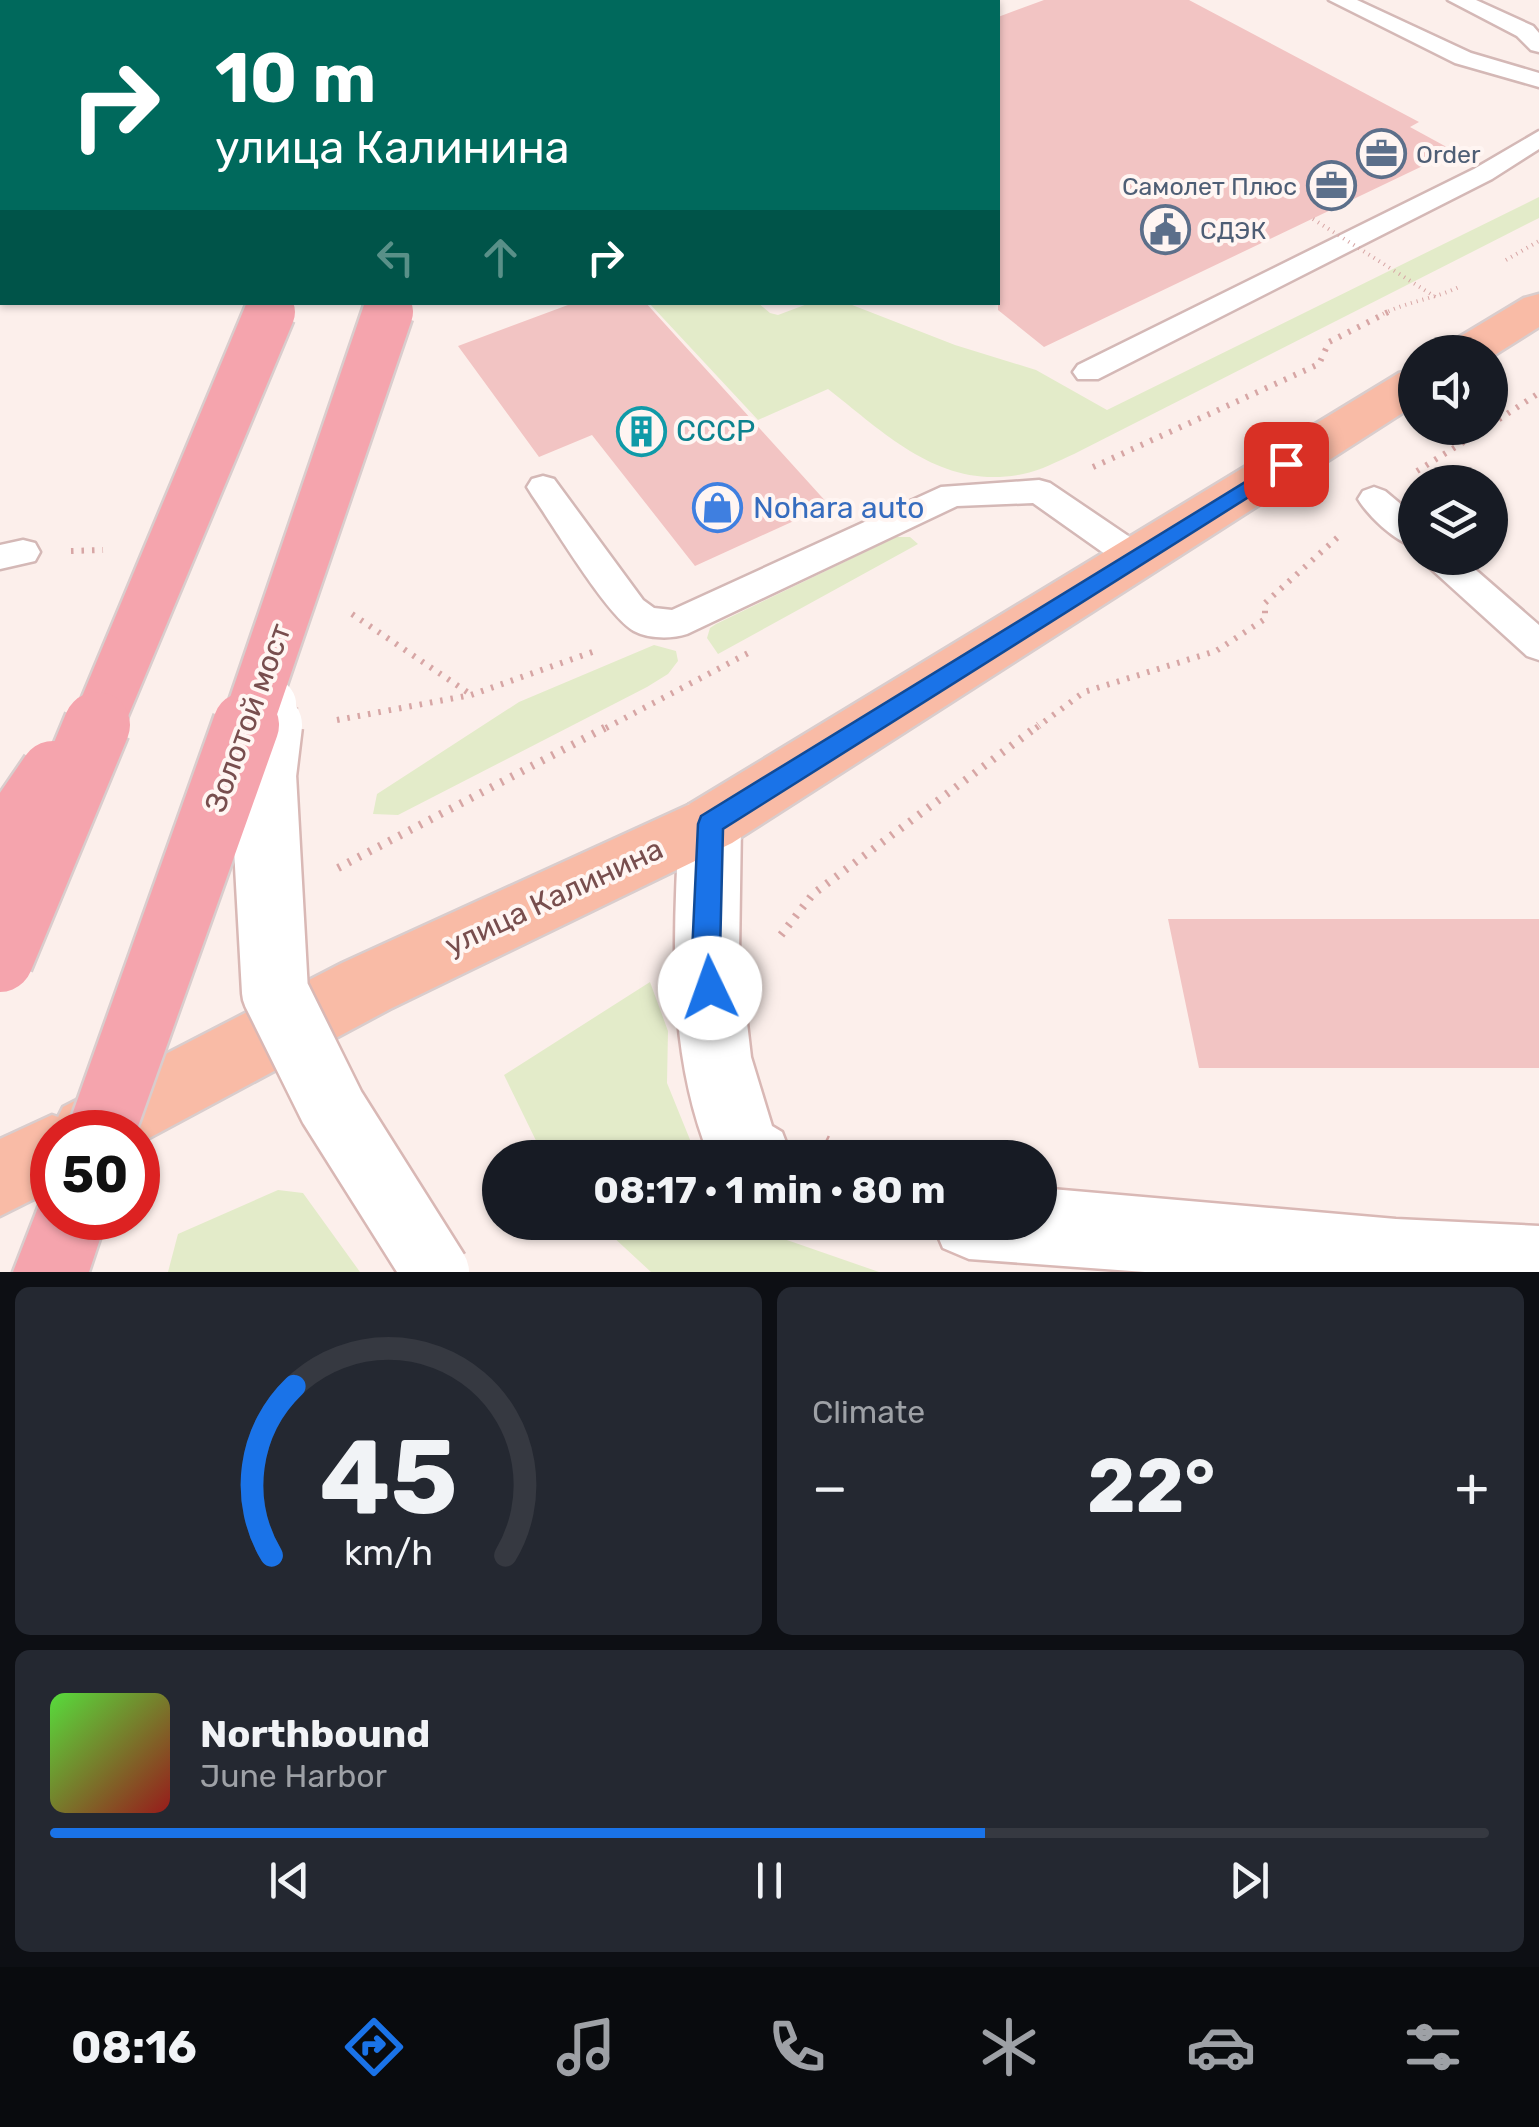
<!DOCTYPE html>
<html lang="en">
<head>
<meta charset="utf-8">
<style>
	:root { --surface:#171b24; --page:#242831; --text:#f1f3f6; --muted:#9ea1a6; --line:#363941; --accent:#1a73e8 }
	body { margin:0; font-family:Rubik,sans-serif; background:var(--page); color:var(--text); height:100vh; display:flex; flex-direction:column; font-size:38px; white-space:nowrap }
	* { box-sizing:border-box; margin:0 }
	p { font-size:32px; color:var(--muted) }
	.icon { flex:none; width:55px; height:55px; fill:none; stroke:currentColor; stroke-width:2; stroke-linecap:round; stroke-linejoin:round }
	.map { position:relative; height:1272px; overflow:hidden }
	.sheet { display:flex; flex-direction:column; gap:15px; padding:15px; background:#0d0f14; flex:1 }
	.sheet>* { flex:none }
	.banner { position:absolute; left:0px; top:0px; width:1000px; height:305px; box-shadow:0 2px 8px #0004; background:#00695c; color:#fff; overflow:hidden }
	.controls { position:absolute; left:1398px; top:335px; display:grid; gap:20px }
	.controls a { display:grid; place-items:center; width:110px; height:110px; border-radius:50%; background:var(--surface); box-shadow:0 2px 8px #0004; font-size:50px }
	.speed { position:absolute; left:30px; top:1110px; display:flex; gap:20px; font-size:50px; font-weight:700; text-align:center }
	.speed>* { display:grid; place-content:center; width:130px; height:130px; border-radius:50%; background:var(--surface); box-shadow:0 2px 8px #0004; line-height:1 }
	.speed .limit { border:15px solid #d22; background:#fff; color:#111 }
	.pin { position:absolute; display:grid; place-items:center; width:85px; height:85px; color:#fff; margin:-42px; border-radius:20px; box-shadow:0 5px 15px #0006 }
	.me { position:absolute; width:110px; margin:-55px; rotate:357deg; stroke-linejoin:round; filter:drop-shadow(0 0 8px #0008) }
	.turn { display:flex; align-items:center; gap:35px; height:210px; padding:0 50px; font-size:45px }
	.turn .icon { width:130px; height:130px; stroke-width:2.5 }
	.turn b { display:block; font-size:70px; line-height:85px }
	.lanes { display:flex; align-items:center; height:95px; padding:0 50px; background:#0003; justify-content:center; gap:50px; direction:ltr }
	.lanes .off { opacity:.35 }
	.big { font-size:75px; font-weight:700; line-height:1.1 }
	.sheet .card { flex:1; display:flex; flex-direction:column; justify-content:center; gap:15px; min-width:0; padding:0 35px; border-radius:15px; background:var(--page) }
	.sheet .dial { align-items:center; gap:0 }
	.dial svg { height:260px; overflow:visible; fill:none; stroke:var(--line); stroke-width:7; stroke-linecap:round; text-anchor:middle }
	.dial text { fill:var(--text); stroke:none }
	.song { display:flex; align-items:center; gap:30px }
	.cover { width:120px; height:120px; border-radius:15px; background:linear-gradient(135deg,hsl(110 70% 55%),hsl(0 70% 35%)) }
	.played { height:10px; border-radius:5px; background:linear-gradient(90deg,var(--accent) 65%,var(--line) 65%) }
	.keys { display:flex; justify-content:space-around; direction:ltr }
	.heat { display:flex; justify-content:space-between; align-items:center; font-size:55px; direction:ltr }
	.sheet .tiles { flex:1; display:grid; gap:15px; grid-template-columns:1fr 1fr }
	.card:last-child { grid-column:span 2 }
	.trip { position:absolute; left:482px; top:1140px; width:575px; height:100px; border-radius:50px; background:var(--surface); box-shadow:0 2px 8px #0004; font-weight:700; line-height:100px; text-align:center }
	.menu { display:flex; height:160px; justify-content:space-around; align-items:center; background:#090b0e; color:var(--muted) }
	.menu .icon { width:70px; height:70px }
	.menu .on { color:var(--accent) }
	.menu b { font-size:45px; color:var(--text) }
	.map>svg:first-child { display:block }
	.green { fill:#e3ebc9 }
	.building { fill:#f2c4c3 }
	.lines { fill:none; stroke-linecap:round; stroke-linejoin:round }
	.lane-casing { stroke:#d4b8b6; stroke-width:5 }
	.secondary-casing { stroke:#d9b8b5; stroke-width:5 }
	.primary-casing { stroke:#d9cdcd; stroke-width:5 }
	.highway-casing { stroke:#d9cdcd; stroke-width:5 }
	.path-far2 { stroke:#d7a6a5; stroke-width:4; stroke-dasharray:1 5; stroke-linecap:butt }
	.path-far1 { stroke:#d7a6a5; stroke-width:6; stroke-dasharray:2.5 8; stroke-linecap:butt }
	.path { stroke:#d7a6a5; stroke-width:8; stroke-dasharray:2.5 9; stroke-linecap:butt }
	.lane { fill:#fff; fill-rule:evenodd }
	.secondary { fill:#fff; fill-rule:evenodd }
	.primary { fill:#f9bba6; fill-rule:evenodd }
	.highway { fill:#f5a4ad; fill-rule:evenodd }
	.secondary-bridge-far1-casing { stroke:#d9b8b5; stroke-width:55; stroke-linecap:butt }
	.secondary-bridge-casing { stroke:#d9b8b5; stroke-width:71; stroke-linecap:butt }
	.highway-bridge-far2-casing { stroke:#d9cdcd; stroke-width:42; stroke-linecap:butt }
	.highway-bridge-far1-casing { stroke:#d9cdcd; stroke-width:55; stroke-linecap:butt }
	.highway-bridge-casing { stroke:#d9cdcd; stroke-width:71; stroke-linecap:butt }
	.path-bridge { stroke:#d7a6a5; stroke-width:4; stroke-dasharray:1 5; stroke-linecap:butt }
	.secondary-bridge-far1 { stroke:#fff; stroke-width:50 }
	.secondary-bridge { stroke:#fff; stroke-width:66 }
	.highway-bridge-far2 { stroke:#f5a4ad; stroke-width:39 }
	.highway-bridge-far1 { stroke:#f5a4ad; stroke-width:50 }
	.highway-bridge { stroke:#f5a4ad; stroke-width:66 }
	.route { fill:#1a73e8; stroke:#114b97; stroke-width:2.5 }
	.labels { text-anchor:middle; stroke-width:8; stroke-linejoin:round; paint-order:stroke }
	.far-service-label { font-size:25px; fill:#4e5e75; stroke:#fff5f2; text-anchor:start }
	.culture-label { font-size:30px; fill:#0d838f; stroke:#fff5f2; text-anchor:start }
	.shop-label { font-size:30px; fill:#366cbe; stroke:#fff5f2; text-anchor:start }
	.street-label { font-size:30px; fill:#784e4e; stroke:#fff5f2 }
</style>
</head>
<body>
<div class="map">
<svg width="1539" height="1272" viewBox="0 0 1539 1272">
	<rect width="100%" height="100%" fill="#fcefeb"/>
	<path class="green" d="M 1539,197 L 1539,218 L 1074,454 C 1058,461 1040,471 1023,474 C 941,491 886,434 828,389 L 758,420 L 649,303 L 758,303 L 770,313 L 778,315 L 810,303 L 847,303 L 955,345 L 1036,370 L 1107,410 Z
		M 896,537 L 910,537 L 918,544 L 718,654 L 707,638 L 710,628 L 716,624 Z
		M 654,645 L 676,651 L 678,661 L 668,674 L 647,687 L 398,815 L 373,814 L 377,794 L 519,702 Z
		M 650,982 L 668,1031 L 667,1083 L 697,1157 L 544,1157 L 504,1075 Z
		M 278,1190 L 303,1193 L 360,1272 L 168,1272 L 178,1234 Z
		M 598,1223 L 764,1223 L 784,1239 L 879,1272 L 651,1272 Z"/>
	<path class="building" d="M 1044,0 L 1189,0 L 1419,122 L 1410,127 L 1454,151 L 1044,347 L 998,310 L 998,17 Z
		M 576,302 L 645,302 L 829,505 L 695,566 L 592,435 L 539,457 L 458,346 Z
		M 1168,919 L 1539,919 L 1539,1068 L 1199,1068 Z"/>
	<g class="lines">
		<defs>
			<path id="lane" d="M 5,0 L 27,0 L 28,2 L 7,2 Z
				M 181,0 L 203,0 L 205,2 L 183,2 Z
				M 1329,0 L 1357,0 L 1471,53 L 1539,73 L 1539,87 L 1455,63 Z
				M 1448,0 L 1476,0 L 1533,26 L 1539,33 L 1539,52 L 1531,50 L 1517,36 Z
				M 1539,131 L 1539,149 L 1492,179 L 1098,379 L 1078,379 L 1073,372 L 1078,365 L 1474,169 Z
				M 543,476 L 554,479 L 643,600 L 654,608 L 672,610 L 941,487 L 1039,480 L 1050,483 L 1146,548 L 1151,557 L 1146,566 L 1134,569 L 1122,566 L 1033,503 L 957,506 L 687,634 C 672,639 649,639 634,631 C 607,616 553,525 532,495 L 527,487 L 532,479 Z
				M 1374,487 L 1385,491 L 1415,516 L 1415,547 C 1395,541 1369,517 1358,499 L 1363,491 Z
				M 23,540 L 35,543 L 40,552 L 35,561 L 0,569 L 0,545 Z
				M 1425,558 L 1462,558 L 1539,625 L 1539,660 L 1527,656 L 1429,567 Z"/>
			<path id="secondary" d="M 710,797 L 732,805 L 741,824 L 739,954 L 751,1057 L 772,1126 L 782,1132 L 792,1158 L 710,1158 C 666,1051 674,936 679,824 L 688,805 Z
				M 1040,1188 L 1396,1219 L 1539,1226 L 1539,1272 L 1145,1272 L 969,1259 L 943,1248 L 932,1222 L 1040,1222 Z"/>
			<path id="primary" d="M 1539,294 L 1539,327 L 1490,358 L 1490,352 L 1444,352 L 1451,342 L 1524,298 Z
				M 1415,369 L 1415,405 L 732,843 L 390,1009 L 138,1144 L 138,1132 L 52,1132 L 52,1190 L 0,1216 L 0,1139 L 52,1115 L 58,1117 L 63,1107 L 342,963 L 688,805 L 1399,373 Z"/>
			<path id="highway" d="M 52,1188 L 52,1218 L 107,1218 L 89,1272 L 13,1272 L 44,1192 Z"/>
		</defs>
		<use href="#lane" class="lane-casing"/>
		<use href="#secondary" class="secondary-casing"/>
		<use href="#primary" class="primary-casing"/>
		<use href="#highway" class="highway-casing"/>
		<path class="path-far2" d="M 1506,260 L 1539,241
			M 1383,314 C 1408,301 1435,299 1461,286"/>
		<path class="path-far1" d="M 1490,425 L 1539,393
			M 1093,467 L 1319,364 L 1329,342 L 1388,312
			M 1417,471 L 1486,428
			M 71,551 L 103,550
			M 352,614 L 470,694
			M 337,720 L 471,695 L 595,651
			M 606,728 L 752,651
			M 1036,728 L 1084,692 L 1216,651 L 1265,619 L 1265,603 L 1339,536"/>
		<path class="path" d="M 338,868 L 610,725
			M 781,935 L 813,894 L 1039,725
			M 826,1139 L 866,1158"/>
		<use href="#lane" class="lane"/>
		<use href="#secondary" class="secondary"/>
		<use href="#primary" class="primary"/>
		<use href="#highway" class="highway"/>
		<defs>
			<path id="secondary-bridge-far1" d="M 268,728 L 271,704"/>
			<path id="secondary-bridge" d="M 269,725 L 263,775 L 275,992 L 332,1107 L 436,1272"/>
			<path id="highway-bridge-far2" d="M 269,314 L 274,302
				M 387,314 L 391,302"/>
			<path id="highway-bridge-far1" d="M 96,728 L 270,312
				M 246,728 L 388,312"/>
			<path id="highway-bridge" d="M 0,851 L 53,774
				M 0,959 L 97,725
				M 101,1132 L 246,725"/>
		</defs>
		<use href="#secondary-bridge-far1" class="secondary-bridge-far1-casing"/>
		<use href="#secondary-bridge" class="secondary-bridge-casing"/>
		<use href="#highway-bridge-far2" class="highway-bridge-far2-casing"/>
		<use href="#highway-bridge-far1" class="highway-bridge-far1-casing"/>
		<use href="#highway-bridge" class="highway-bridge-casing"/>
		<path class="path-bridge" d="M 1313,219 L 1437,298"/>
		<use href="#secondary-bridge-far1" class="secondary-bridge-far1"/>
		<use href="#secondary-bridge" class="secondary-bridge"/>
		<use href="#highway-bridge-far2" class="highway-bridge-far2"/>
		<use href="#highway-bridge-far1" class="highway-bridge-far1"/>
		<use href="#highway-bridge" class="highway-bridge"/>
	</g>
	<path class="route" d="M 1286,457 L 1296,464 L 1293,469 L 723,829 L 720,954 L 723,988 L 719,998 L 710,1002 L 700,998 L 692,954 L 698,824 L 701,816 Z"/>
	<defs>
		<symbol id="office-ring" viewBox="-11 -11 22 22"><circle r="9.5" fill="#fff5f2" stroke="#5c6f8a" stroke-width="1.5"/><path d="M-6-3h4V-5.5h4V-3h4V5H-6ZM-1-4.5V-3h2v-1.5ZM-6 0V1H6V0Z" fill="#5c6f8a"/></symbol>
		<symbol id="civic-ring" viewBox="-11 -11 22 22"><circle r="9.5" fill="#fff5f2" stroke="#5c6f8a" stroke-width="1.5"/><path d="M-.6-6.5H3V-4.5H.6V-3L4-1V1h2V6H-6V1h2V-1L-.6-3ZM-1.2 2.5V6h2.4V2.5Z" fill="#5c6f8a"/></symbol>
		<symbol id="building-ring" viewBox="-11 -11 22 22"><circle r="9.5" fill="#fff5f2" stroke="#0f9aa8" stroke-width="1.5"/><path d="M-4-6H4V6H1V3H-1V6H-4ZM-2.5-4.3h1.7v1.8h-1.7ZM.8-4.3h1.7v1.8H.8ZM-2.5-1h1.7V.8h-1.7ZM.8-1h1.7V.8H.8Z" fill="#0f9aa8"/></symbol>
		<symbol id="shop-ring" viewBox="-11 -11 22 22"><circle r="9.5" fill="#fff5f2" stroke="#3f7fe0" stroke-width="1.5"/><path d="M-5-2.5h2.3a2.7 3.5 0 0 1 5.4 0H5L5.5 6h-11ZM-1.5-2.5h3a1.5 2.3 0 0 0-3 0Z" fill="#3f7fe0"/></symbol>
	</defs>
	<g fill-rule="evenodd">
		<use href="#office-ring" x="1354" y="126" width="55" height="55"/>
		<use href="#office-ring" x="1304" y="158" width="55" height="55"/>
		<use href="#civic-ring" x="1138" y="202" width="55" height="55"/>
		<use href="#building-ring" x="614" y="404" width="55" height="55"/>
		<use href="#shop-ring" x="690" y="480" width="55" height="55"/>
	</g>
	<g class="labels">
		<g class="far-service-label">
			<text x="1416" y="163">Order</text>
			<text x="1297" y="195" text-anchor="end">Самолет Плюс</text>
			<text x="1200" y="239">СДЭК</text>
		</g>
		<g class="culture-label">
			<text x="676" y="441">СССР</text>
		</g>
		<g class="shop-label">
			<text x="753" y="518">Nohara auto</text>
		</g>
		<g class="street-label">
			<text transform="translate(248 718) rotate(-70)" y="10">Золотой мост</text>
			<text transform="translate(554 897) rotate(-25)" y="10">улица Калинина</text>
		</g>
	</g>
</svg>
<div class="controls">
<a><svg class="icon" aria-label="sound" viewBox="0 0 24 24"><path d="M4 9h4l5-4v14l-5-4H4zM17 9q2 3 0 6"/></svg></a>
<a><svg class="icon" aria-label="layers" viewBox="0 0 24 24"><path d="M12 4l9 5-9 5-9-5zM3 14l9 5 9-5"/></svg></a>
</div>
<div class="speed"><div class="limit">50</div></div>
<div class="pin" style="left:1286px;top:464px;background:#d93025"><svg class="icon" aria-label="arrive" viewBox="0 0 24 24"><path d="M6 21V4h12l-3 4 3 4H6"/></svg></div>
<svg class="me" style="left:710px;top:988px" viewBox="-20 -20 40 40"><circle r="19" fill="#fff"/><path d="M0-13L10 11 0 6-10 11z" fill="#1a73e8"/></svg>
<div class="trip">08:17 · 1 min · 80 m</div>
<div class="banner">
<div class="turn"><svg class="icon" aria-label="right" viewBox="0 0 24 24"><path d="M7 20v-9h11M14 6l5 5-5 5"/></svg><div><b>10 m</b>улица Калинина</div></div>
<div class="lanes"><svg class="icon off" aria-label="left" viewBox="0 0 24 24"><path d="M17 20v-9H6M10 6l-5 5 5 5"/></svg><svg class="icon off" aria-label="ahead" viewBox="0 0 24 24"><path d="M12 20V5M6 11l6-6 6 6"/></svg><svg class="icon" aria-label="right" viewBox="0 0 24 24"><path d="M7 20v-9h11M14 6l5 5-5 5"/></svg></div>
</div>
</div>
<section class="sheet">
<div class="tiles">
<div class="card dial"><svg viewBox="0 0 100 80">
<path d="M14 69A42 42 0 1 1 86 69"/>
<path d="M14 69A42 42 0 0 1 21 17" stroke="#1a73e8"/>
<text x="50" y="56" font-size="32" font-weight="700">45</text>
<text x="50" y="72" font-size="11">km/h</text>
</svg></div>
<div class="card"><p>Climate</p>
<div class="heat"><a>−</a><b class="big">22°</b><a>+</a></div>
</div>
<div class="card">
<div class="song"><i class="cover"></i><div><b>Northbound</b><p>June Harbor</p></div></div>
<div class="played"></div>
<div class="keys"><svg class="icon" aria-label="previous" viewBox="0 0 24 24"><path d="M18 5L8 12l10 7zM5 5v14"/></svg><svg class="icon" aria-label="pause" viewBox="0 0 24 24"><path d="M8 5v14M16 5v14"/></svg><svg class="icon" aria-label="next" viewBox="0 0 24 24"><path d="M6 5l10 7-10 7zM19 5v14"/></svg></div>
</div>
</div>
</section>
<nav class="menu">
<b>08:16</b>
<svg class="icon on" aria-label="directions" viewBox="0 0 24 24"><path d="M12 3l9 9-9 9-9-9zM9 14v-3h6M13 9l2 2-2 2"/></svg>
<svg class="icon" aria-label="music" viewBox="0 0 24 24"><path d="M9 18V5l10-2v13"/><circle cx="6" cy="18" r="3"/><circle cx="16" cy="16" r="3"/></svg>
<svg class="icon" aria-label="phone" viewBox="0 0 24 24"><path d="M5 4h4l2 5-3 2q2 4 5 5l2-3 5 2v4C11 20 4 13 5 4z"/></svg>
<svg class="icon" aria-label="climate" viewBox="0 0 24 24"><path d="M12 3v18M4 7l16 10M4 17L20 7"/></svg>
<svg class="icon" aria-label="car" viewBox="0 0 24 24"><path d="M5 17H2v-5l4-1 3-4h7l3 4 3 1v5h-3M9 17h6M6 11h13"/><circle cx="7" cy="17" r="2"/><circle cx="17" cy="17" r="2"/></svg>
<svg class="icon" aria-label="filters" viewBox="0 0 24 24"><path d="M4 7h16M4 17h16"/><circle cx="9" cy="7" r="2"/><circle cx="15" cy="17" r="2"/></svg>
</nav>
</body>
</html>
